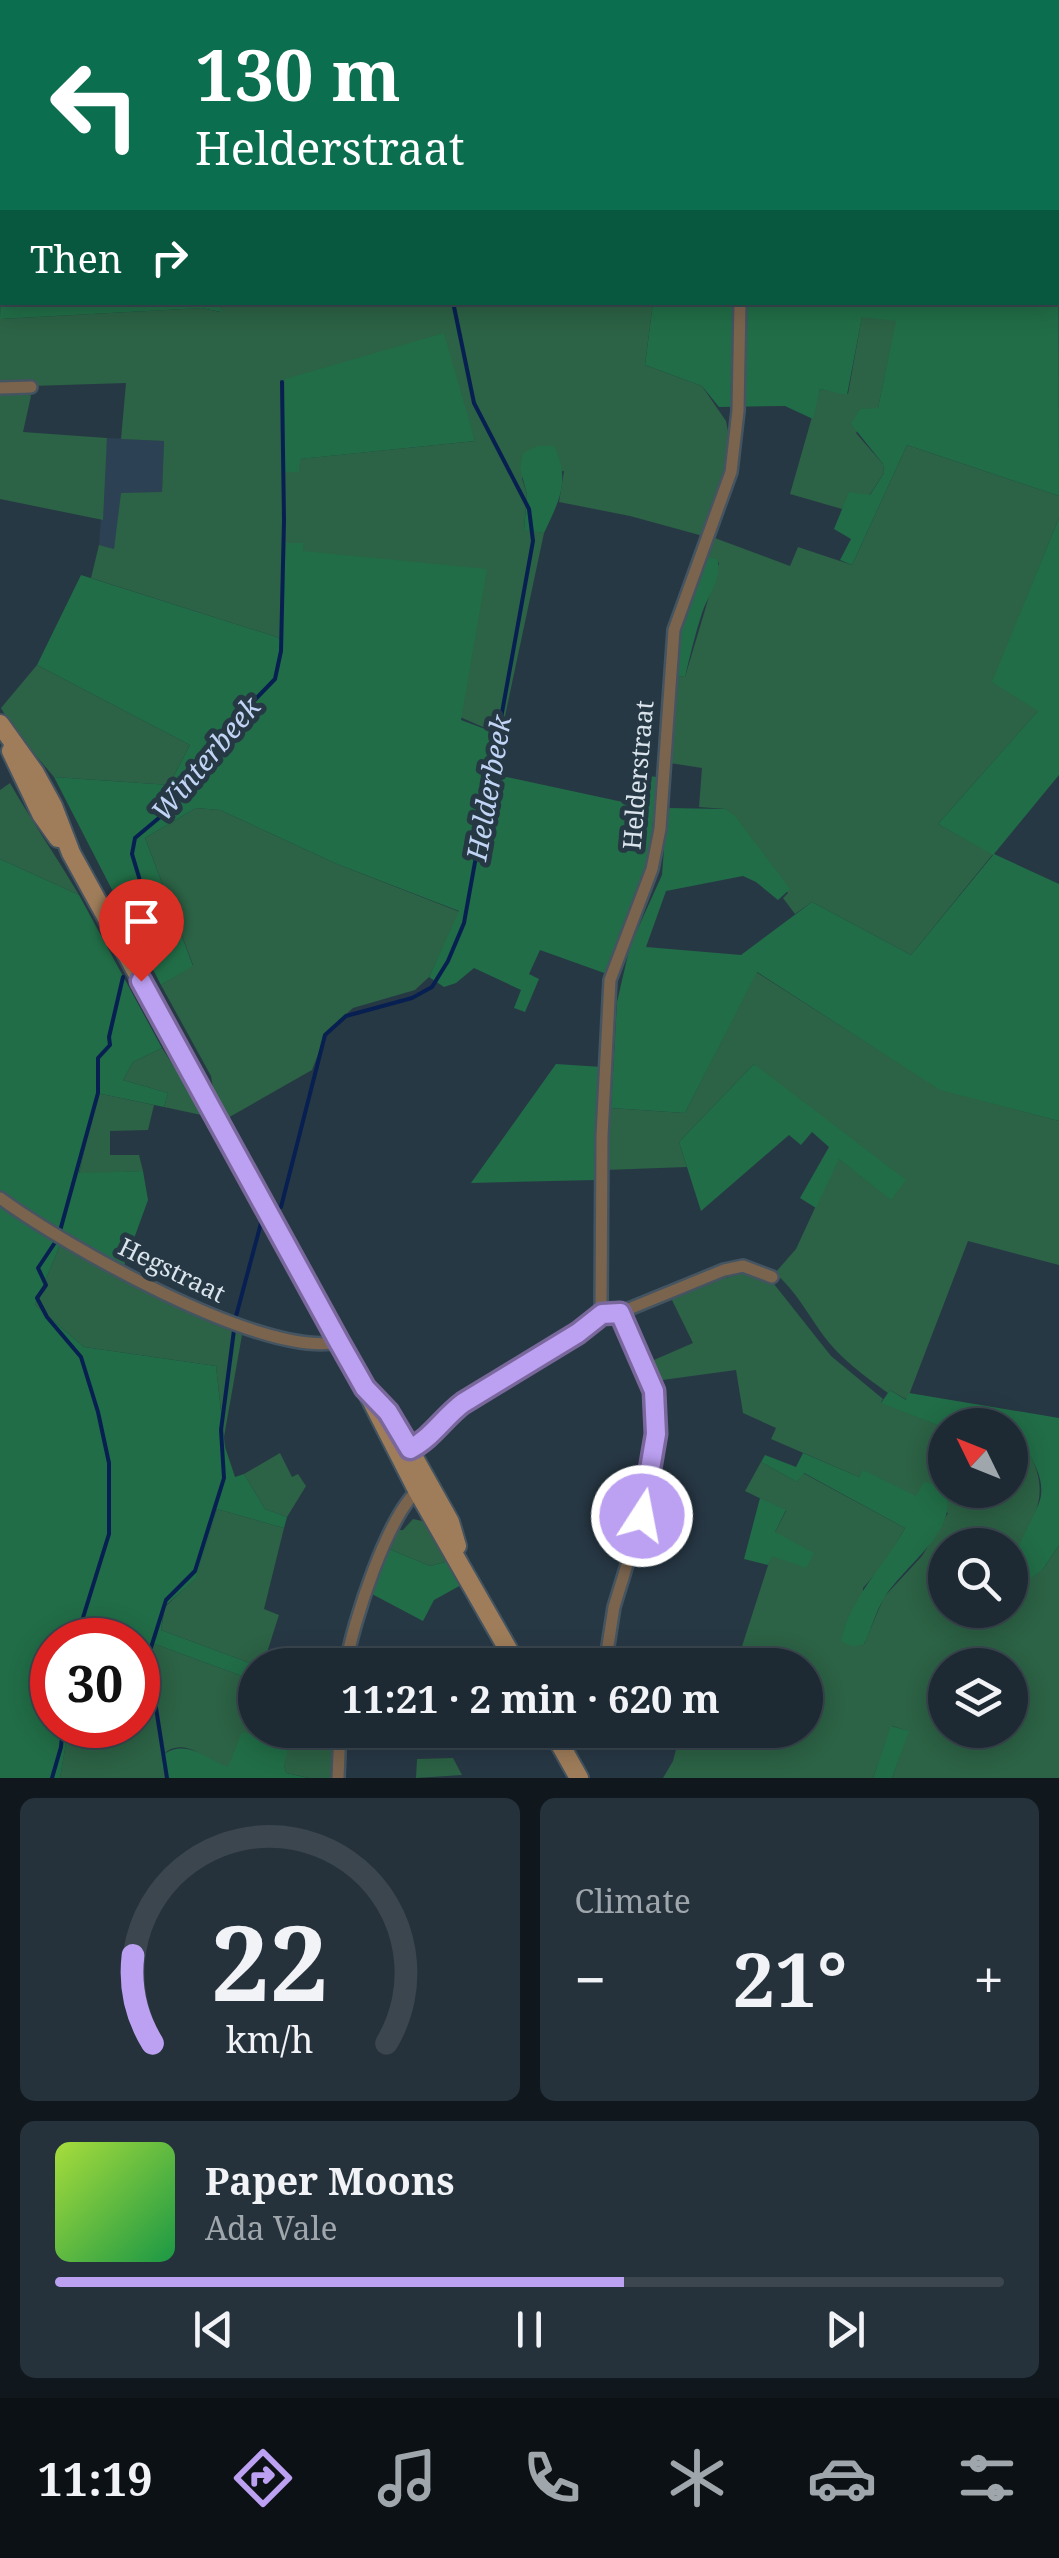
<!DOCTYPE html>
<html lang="en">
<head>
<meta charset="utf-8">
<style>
	:root { --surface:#1d2a34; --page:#25323c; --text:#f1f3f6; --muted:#a0a7ac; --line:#3b464f; --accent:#bca0f2 }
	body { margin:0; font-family:"Noto Serif",serif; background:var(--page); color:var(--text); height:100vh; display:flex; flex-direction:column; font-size:38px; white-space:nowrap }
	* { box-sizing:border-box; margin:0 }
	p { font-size:32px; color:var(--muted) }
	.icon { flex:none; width:55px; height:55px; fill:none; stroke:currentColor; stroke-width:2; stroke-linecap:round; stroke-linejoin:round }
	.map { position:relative; height:1778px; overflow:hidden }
	.side { display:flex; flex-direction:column; gap:20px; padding:20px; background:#10171d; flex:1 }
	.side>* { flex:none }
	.guide { position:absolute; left:0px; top:0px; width:1060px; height:305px; box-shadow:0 5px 25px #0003,0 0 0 2px var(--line); background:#0b6e4f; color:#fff; overflow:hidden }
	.needle { width:65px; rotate:313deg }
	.buttons { position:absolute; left:928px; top:1408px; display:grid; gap:20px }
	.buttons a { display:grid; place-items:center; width:100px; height:100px; border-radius:50%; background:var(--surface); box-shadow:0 5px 25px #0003,0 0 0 2px var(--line); font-size:50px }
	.speed { position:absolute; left:30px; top:1618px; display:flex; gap:20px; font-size:50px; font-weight:700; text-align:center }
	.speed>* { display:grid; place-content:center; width:130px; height:130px; border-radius:50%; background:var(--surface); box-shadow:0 5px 25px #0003,0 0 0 2px var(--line); line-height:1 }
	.speed .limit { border:15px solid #d22; background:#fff; color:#111 }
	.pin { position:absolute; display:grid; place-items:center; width:85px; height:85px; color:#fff; margin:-102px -42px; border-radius:50% 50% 50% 0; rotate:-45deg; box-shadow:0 0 10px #0007 }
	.pin .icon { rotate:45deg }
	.me { position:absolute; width:110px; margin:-55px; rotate:11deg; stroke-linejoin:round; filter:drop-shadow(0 0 8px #0008) }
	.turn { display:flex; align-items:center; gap:35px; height:210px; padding:0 30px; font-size:45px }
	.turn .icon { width:130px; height:130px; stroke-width:2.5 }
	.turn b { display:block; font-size:70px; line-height:85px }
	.then { display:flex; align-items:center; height:95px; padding:0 30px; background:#0003; gap:20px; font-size:38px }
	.big { font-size:75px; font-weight:700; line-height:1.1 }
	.side .tile { flex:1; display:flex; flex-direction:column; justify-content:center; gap:15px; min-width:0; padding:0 35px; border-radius:15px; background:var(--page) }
	.side .dial { align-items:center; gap:0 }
	.dial svg { height:260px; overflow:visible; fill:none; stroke:var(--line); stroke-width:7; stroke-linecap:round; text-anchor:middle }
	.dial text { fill:var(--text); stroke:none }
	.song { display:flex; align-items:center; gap:30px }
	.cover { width:120px; height:120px; border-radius:15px; background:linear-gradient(135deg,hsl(80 70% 55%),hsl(140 70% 35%)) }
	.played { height:10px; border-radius:5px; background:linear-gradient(90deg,var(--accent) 60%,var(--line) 60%) }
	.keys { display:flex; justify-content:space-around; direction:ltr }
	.heat { display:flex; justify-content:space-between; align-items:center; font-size:55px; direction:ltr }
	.side .tiles { flex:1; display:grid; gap:20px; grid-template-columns:1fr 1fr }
	.tile:last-child { grid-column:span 2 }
	.trip { position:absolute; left:238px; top:1648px; width:585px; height:100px; border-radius:50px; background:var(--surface); box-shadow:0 5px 25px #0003,0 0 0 2px var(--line); font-weight:700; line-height:100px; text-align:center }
	.tabs { display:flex; height:160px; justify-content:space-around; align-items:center; background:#0c1115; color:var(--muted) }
	.tabs .icon { width:70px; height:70px }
	.tabs .current { color:var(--accent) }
	.tabs b { font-size:45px; color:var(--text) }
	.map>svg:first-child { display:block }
	.built { fill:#2c4153 }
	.green { fill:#2c6245; fill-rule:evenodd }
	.forest { fill:#216d47 }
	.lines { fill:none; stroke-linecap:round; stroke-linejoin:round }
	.stream { stroke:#082051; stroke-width:4 }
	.street-casing { stroke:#445460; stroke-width:16 }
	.secondary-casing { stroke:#445460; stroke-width:22 }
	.street { stroke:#7a644e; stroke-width:11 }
	.secondary { stroke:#9f7d5a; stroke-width:18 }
	.route-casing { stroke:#7a689d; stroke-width:25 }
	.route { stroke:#bca0f2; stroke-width:18 }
	.labels { text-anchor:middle; stroke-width:10; stroke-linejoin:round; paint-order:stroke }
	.street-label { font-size:25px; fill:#dae4ec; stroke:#273845 }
	.water-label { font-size:28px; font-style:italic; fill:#c1d4f5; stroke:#273845 }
</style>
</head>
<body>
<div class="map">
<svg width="1059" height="1778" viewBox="0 0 1059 1778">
	<rect width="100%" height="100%" fill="#273845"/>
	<path class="built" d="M 107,438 L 164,441 L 162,493 L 118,525 L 114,550 L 99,545 Z"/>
	<path class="green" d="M 0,0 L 196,0 L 2,2 L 0,244 Z
		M 209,0 L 497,0 L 499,1 L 209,2 Z
		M 219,302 L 653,303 L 645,365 L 702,386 L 726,421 L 730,442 L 725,471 L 703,536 L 630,516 L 559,502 L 564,471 L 522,478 L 527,495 L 524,529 L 544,533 L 501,735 L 280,638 L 91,578 L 99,545 L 114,549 L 121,493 L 162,492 L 164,441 L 121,439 L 126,383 L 0,387 L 0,319 L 202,308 L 220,312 ZM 463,405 L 475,441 L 299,459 Z
		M 862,316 L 897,320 L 878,408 L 856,433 L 883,464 L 884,473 L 869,496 L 842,509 L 790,494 L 820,389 L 848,394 Z
		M 0,392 L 28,392 L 31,396 L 23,432 L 107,438 L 103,520 L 0,499 Z
		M 907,445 L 1059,496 L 1059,518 L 993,682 L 1039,710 L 938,824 L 993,854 L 911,955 L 812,902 L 795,914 L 783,898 L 788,893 L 725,809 L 699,807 L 702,768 L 670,763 L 673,675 L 685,677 L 719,563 L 705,557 L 712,537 L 790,566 L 798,547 L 852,565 Z
		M 37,665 L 190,745 L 169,785 L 54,777 L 13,729 L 1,708 Z
		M 10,783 C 32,822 57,857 79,895 L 0,859 L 0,790 Z
		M 196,808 L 220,810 L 337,864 L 460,912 L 429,977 L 415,990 L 353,1008 L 327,1031 L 312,1070 L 226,1119 L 214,1094 L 211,1076 L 161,985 L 193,965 L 145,838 Z
		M 756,972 L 940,1089 L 1059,1121 L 1059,1265 L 968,1241 L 907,1400 L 890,1390 L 888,1393 C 864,1376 840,1358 823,1335 C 807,1313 796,1291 775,1273 L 796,1249 L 838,1158 L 891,1199 L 754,1064 L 679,1142 L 687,1167 L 605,1170 L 611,1108 L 685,1113 Z
		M 162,1048 L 206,1116 L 164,1107 L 168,1093 L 123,1080 L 133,1062 Z
		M 97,1093 L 154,1105 L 148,1130 L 110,1131 L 110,1155 L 139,1155 L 143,1171 L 79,1174 Z
		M 60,1245 L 242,1335 L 224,1437 L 216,1366 L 84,1347 L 35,1305 Z
		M 750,1271 L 774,1284 L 831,1356 L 883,1399 L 881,1402 L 945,1428 L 945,1490 L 1010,1490 L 1010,1447 L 1027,1450 C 1053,1493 1034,1516 1015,1557 L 1043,1569 L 1059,1545 L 1059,1778 L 892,1778 L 908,1731 L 892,1726 L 873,1778 L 663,1778 L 673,1761 L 681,1730 L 805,1730 L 805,1665 L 736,1665 L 771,1556 L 775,1532 L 786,1511 L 745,1491 L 761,1462 L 797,1482 L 803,1473 L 905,1528 L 886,1562 L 863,1588 L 864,1644 L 884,1597 L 922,1556 L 948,1513 L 863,1471 L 859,1477 L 771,1439 L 776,1428 L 743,1413 L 736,1370 L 655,1381 L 647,1363 L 693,1343 L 669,1294 ZM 945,1545 L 1010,1545 L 1010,1610 L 945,1610 ZM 945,1665 L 1010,1665 L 1010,1730 L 945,1730 Z
		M 280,1453 L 292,1477 L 298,1474 L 306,1486 L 287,1517 L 265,1509 L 244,1474 Z
		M 217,1509 L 284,1528 L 264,1609 L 279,1615 L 263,1665 L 255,1665 L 161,1630 L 165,1607 L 196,1577 Z
		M 413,1519 L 427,1522 L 449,1561 L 430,1566 L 389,1549 L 398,1530 L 403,1530 Z
		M 152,1643 L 253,1680 L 255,1674 L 255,1690 L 245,1722 L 255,1724 L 255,1730 L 335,1732 L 335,1778 L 309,1778 L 286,1773 L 284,1765 C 267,1766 245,1771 228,1768 C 208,1764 191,1739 169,1750 C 157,1757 163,1768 167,1778 L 60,1778 L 69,1725 L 138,1725 L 138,1663 L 148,1662 Z
		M 453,1758 L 462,1775 L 416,1778 L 417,1759 Z"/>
	<path class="forest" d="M 1058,92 L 1059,496 L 907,445 L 852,565 L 840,560 L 851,539 L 834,529 L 849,492 L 870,495 L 884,473 L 883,464 L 851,424 L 860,409 L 878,408 L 896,321 L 862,317 L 847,395 L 820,389 L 813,419 L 785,406 L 719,407 L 702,386 L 645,365 L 653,303 L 1058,302 Z
		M 2,243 L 2,302 L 219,302 L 221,312 L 202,308 L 0,319 Z
		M 444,333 L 475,441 L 300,459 L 299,472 L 281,472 L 285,379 Z
		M 537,446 L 554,446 C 571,480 559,501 544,533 L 524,530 L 527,495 L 520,467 L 523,453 Z
		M 1059,518 L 1059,775 L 994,854 L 1059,884 L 1059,1121 L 940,1090 L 757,972 L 685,1113 L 611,1108 L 617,1002 L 630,946 L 662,875 L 667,808 L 725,809 L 735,816 L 790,889 L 778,900 L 756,882 L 743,876 L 666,891 L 646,947 L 741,955 L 812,902 L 911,955 L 993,855 L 938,824 L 1038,711 L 992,682 Z
		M 286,543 L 303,543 L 303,551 L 487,569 L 461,720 L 501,735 L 493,774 L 632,804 L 638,775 L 658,777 L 649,857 L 607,974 L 540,950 L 529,974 L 539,979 L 525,1012 L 514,1008 L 521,990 L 474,968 L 456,983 L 444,987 L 429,977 L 459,911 L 337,864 L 220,810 L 196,808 L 145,838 L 193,966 L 161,985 L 54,777 L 169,785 L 190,745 L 37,665 L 81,575 L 280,638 Z
		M 705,557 L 717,559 C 723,578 708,595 702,613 C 695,634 690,656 685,677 L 673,675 L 682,622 Z
		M 0,859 L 79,895 L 162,1048 L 133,1062 L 123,1080 L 168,1093 L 164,1107 L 97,1093 L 79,1173 L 143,1171 L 148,1200 L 124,1266 L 51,1226 L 0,1192 Z
		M 556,1064 L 602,1067 L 596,1180 L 471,1183 Z
		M 754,1064 L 906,1180 L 891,1200 L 839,1159 L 816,1208 L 800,1198 L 829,1147 L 812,1132 L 801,1145 L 789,1135 L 701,1211 L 679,1142 Z
		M 0,1204 L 60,1245 L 35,1305 L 84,1347 L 216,1366 L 225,1447 L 235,1477 L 244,1474 L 265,1509 L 287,1517 L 284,1528 L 217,1509 L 196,1578 L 164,1607 L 161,1630 L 255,1665 L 253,1680 L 152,1643 L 148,1663 L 138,1663 L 138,1640 L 52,1640 L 52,1725 L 69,1725 L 60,1778 L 0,1778 Z
		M 890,1390 L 906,1400 L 909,1393 L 1059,1418 L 1059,1545 L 1043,1569 L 1031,1578 C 994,1568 1038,1519 1041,1495 C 1043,1478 1035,1465 1027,1450 L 1010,1447 L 1010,1425 L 945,1425 L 945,1428 L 881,1403 Z
		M 803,1453 L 859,1477 L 863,1470 L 916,1496 L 924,1482 L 943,1487 C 966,1527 899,1569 883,1600 C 875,1614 871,1630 864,1644 C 854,1647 850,1647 841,1641 C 850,1597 885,1566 905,1528 L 804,1473 L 797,1482 L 761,1462 L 765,1455 L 796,1467 Z
		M 760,1498 L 786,1510 L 775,1532 L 814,1553 L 806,1568 L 772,1556 L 768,1565 L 744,1559 Z
		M 389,1549 L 430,1566 L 449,1561 L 463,1584 L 434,1600 L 423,1621 L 370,1593 Z
		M 891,1726 L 909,1731 L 892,1778 L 873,1778 Z
		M 242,1732 L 289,1744 L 284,1765 L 286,1773 L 309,1778 L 167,1778 L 161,1764 L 163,1755 C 186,1738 206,1759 228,1767 Z"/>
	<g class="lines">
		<path class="stream" d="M 515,2 L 516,0
			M 139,944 L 154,927 L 132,854 L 135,838 L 166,812 L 184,790 L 210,746 L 275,679 L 281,651 L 284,520 L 282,382
			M 281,1207 L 325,1035 L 346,1016 L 412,998 L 432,987 L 448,961 L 464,923 L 533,541 L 529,509 L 474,403 L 453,302
			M 60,1231 L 98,1093 L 98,1058 L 110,1045 L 109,1037 L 123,977
			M 54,1244 L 38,1268 L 46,1285 L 37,1298 L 47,1317 L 81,1357 L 98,1412 L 109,1463 L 109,1534 L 76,1640
			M 235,1320 L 261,1223
			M 52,1778 L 61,1747 L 63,1725
			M 167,1778 L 148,1657 L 166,1600 L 195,1571 L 224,1478 L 221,1430 L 234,1330"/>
		<defs>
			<path id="street" d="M 0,388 L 31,387
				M 0,1198 C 64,1245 263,1359 339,1342
				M 601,1313 L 602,1136 L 610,980 L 652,869 L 660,829 L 674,630 L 731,472 L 738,411 L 740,302
				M 403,1452 L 423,1443 L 463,1403 L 578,1333 L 601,1313 L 619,1313 L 724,1270 L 743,1266 L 772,1277
				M 346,1665 C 352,1625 389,1510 421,1488
				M 605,1665 L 614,1607 L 642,1516 L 656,1434 L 651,1380 L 619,1313
				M 338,1778 L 340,1730"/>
			<path id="secondary" d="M 0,724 L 35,773 L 53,806 L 71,853 L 365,1388 L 417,1490 L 517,1665
				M 11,751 L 41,814 L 58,838
				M 394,1422 L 450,1522 L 457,1546
				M 552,1730 L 579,1778"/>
		</defs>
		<use href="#street" class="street-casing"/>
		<use href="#secondary" class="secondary-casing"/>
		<use href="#street" class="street"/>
		<use href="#secondary" class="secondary"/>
	</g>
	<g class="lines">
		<defs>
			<path id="route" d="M 141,981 L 339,1342 L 365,1388 L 388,1412 L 410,1449 C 431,1439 444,1417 463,1403 L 578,1333 L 602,1314 L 620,1313 L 654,1391 L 656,1434 L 642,1516"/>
		</defs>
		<use href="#route" class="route-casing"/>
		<use href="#route" class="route"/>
	</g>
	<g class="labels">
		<g class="street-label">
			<text transform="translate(638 775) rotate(-85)" y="9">Helderstraat</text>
			<text transform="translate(172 1270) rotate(26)" y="9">Hegstraat</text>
		</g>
		<g class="water-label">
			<text transform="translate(206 759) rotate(-50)" y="10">Winterbeek</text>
			<text transform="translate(489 788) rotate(-80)" y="10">Helderbeek</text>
		</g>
	</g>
</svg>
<div class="buttons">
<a><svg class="needle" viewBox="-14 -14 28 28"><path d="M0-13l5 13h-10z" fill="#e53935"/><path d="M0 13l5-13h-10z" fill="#a0a7ac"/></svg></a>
<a><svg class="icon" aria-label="search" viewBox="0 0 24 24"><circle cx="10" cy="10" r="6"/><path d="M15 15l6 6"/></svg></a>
<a><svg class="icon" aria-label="layers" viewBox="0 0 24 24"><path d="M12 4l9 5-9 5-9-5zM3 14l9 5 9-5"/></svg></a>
</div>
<div class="speed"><div class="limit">30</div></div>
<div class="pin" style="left:141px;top:981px;background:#d93025"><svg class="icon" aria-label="arrive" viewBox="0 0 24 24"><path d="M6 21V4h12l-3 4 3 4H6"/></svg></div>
<svg class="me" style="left:642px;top:1516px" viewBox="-20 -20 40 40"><circle r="17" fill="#bca0f2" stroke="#fff" stroke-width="3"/><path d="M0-11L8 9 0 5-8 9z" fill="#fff"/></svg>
<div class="trip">11:21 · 2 min · 620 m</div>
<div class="guide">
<div class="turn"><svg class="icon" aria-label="left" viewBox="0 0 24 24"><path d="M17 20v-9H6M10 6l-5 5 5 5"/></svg><div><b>130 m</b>Helderstraat</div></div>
<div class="then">Then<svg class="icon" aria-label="right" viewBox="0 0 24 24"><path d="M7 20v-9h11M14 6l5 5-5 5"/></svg></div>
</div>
</div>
<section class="side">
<div class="tiles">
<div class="tile dial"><svg viewBox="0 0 100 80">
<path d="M14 69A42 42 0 1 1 86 69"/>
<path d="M14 69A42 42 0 0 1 8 42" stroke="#bca0f2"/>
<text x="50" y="56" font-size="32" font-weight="700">22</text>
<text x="50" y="72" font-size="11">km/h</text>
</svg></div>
<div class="tile"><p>Climate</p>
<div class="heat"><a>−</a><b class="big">21°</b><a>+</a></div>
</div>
<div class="tile">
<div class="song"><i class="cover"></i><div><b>Paper Moons</b><p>Ada Vale</p></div></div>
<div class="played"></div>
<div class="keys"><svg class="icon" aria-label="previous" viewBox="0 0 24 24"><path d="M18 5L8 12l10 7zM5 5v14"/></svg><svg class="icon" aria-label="pause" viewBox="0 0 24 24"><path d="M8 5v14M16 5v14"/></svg><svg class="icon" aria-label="next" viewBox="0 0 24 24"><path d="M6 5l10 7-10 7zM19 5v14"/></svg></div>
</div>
</div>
</section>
<nav class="tabs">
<b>11:19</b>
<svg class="icon current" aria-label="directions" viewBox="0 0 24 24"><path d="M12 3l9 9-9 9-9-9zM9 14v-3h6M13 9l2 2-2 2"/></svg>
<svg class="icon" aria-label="music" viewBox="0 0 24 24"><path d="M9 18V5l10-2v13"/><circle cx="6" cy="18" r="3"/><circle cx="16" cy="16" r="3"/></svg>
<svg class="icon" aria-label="phone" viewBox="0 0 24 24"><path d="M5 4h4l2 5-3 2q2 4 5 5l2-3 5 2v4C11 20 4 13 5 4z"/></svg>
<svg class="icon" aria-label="climate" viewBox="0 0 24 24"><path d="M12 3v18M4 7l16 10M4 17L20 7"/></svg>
<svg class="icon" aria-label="car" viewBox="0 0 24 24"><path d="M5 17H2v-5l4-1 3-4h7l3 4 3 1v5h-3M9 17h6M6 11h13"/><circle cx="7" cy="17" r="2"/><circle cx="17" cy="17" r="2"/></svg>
<svg class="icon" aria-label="filters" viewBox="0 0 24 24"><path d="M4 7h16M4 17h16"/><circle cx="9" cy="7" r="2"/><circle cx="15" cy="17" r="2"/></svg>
</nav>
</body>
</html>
